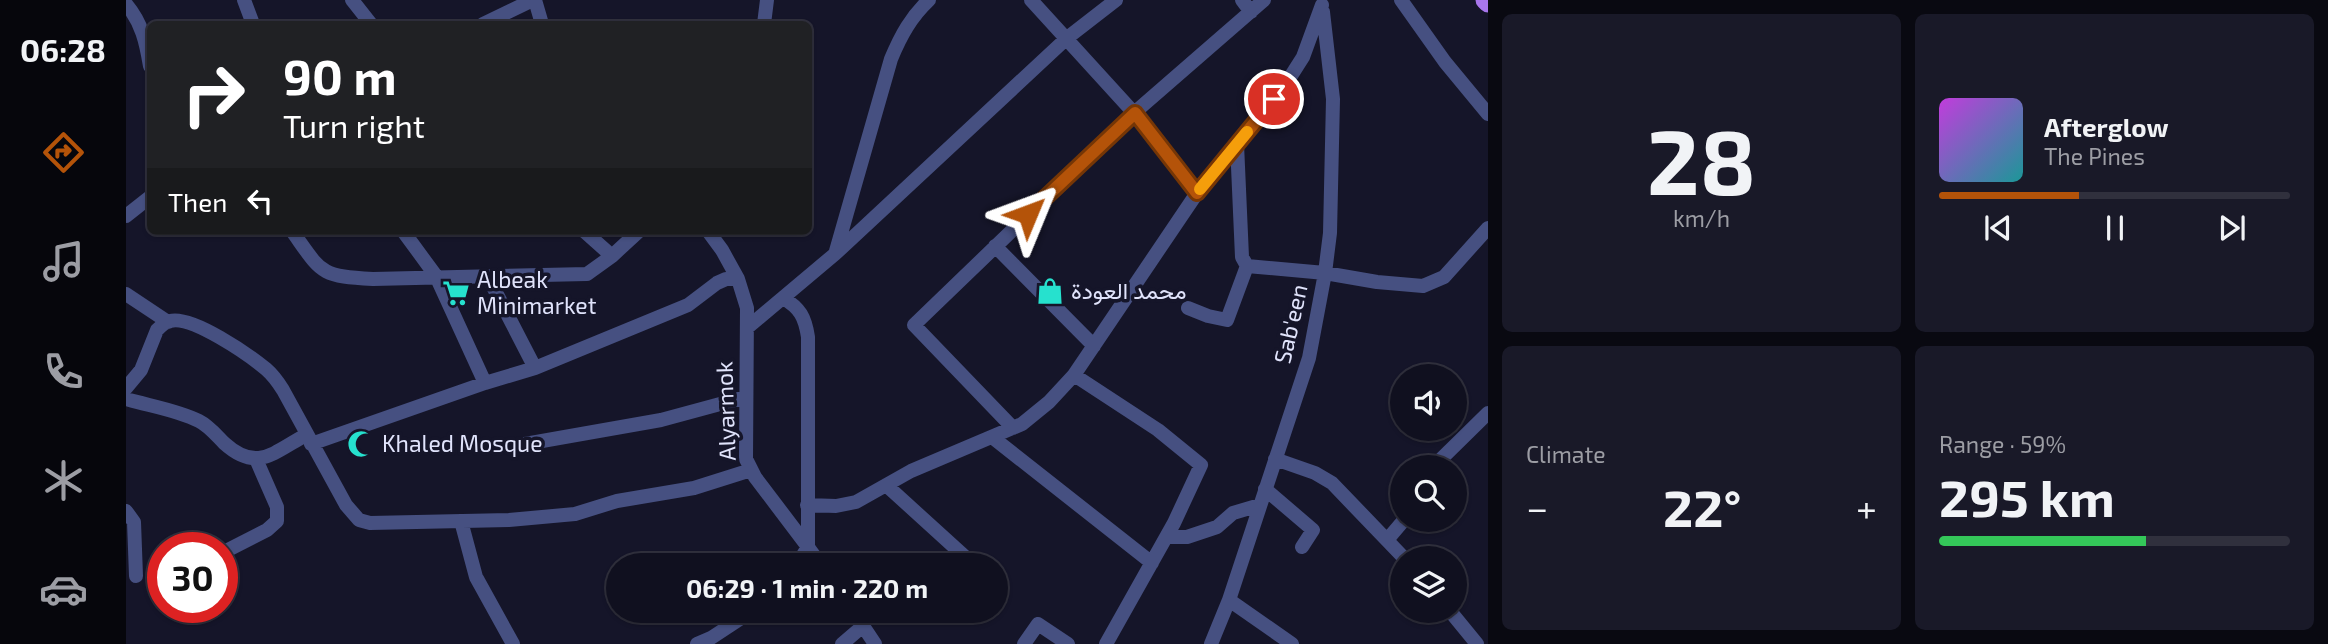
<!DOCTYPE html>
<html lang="en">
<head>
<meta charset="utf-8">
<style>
	:root { --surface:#10101f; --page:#191928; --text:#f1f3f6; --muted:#9c9da4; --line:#30303d; --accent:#b45309 }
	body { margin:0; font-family:"Exo 2",Vazirmatn,sans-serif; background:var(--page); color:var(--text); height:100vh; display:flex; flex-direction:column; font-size:26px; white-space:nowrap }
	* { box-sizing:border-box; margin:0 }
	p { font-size:23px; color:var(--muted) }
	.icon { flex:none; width:38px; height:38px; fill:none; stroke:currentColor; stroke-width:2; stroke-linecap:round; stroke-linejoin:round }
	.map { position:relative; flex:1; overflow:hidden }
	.side { display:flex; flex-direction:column; gap:14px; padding:14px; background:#090911; width:840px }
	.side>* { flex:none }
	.banner { position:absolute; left:21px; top:21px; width:665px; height:214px; border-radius:10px; box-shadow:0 2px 5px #0004,0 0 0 2px var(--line); background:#202124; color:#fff; overflow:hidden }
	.tools { position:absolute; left:1264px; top:364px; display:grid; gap:14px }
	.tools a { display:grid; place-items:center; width:77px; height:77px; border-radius:50%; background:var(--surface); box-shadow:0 2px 5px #0004,0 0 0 2px var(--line); font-size:35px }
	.speed { position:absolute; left:21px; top:532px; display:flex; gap:14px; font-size:35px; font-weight:700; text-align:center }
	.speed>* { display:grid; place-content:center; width:91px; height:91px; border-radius:50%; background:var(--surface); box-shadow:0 2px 5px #0004,0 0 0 2px var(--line); line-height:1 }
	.speed .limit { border:10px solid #d22; background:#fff; color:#111 }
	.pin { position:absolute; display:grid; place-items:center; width:60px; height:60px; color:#fff; margin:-30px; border:4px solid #fff; border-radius:50%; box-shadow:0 2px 7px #0007 }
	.me { position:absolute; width:77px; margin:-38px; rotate:46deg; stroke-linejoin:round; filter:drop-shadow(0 0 5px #0008) }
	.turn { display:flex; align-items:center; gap:24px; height:147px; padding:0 21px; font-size:32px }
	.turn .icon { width:91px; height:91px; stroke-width:2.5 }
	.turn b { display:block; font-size:49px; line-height:60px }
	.then { display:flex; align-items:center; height:66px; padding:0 21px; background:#0003; gap:14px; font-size:26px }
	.big { font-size:52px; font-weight:700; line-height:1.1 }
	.side .card { flex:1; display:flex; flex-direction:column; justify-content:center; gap:10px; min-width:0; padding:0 24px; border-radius:10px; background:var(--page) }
	.side .dial { align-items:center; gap:0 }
	.dial b { font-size:91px; line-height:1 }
	.song { display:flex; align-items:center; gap:21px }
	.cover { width:84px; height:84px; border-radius:10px; background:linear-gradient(135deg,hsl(290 70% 55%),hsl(180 70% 35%)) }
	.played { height:7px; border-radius:4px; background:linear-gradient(90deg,var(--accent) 40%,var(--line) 40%) }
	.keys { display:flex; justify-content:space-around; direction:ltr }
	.heat { display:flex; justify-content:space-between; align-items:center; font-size:38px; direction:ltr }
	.charge { height:10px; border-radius:5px; background:linear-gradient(90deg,#34c759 59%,var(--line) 0) }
	.side .tiles { flex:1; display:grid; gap:14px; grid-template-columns:repeat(2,1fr) }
	.trip { position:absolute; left:480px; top:553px; width:402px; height:70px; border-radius:35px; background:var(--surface); box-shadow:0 2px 5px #0004,0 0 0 2px var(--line); font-weight:700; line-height:70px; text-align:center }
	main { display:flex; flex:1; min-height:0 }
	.menu { display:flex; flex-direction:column; width:126px; justify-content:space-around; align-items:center; background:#06060c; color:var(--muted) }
	.menu .icon { width:49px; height:49px }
	.menu .selected { color:var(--accent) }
	.menu b { font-size:32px; color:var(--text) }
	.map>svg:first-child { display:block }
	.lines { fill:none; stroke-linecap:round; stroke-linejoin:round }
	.minor { stroke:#465081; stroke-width:14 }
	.major { stroke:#a876ec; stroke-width:19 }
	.route-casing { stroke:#753606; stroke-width:18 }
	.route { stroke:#b45309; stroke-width:12 }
	.slow { stroke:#f59e0b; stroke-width:12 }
	.labels { text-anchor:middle; stroke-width:7; stroke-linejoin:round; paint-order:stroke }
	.poi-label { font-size:23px; fill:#e0e3fb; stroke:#151529; text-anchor:start }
	.street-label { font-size:23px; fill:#e0e3fb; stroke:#151529 }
</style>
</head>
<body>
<main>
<nav class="menu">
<b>06:28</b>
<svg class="icon selected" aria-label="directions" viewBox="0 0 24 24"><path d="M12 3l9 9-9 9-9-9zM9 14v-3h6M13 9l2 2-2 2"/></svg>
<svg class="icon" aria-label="music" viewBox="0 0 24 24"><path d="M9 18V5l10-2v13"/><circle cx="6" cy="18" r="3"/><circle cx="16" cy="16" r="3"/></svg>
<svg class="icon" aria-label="phone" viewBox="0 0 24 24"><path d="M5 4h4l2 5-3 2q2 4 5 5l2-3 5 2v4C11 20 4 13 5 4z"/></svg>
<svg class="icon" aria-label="climate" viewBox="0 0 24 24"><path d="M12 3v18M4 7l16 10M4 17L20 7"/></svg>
<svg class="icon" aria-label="car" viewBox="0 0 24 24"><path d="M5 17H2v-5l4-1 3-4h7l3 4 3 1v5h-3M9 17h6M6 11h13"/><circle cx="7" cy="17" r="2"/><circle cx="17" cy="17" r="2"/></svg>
</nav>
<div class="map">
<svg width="1362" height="644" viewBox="0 0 1362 644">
	<rect width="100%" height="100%" fill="#151529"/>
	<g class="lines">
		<path class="minor" d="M 118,0 L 127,24
			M 226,0 L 245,24
			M 409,0 L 416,24
			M 905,0 L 1008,113 L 1071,193
			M 1116,0 L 1125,12
			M 1275,0 L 1319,62 L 1362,114
			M 0,4 C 16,23 20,42 24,66
			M 357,24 L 407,0
			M 638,24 L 641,0
			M 1111,144 L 1116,257 L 1121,266 L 1199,273 L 1251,282 L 1297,286 L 1318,277 L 1362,228
			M 0,216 L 24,197
			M 166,231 C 196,273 193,276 247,279 L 461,274 L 486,256 L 513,231
			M 277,231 L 310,276 L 359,383
			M 458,231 L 486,256
			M 582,231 L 596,250 L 612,279 L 621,308 L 620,459 L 629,477 L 682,547 L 671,565
			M 869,246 L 968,346
			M 710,251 L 765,59 C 775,35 785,17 803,0
			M 362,277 L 409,368
			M 0,294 L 42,322
			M 657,298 C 674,308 679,317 682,337 L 682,547 L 695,565
			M 1062,308 L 1082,316 L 1101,320 L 1121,266
			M 621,328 L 709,254 L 941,38 L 990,0
			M 948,375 L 1032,430 L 1075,465 L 1048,523 L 980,644
			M 0,388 L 15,370 L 31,330 C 35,326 39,322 44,321 C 66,315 123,355 140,369 C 147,375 152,382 157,390 L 220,505 L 233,520 L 244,523 L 383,520 L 449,514 L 491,501 L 568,488 L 625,470
			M 0,399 C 24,406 51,410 73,421 C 83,426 90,435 98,443 C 131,473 148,452 180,435
			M 887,428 L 788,325 L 1008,113 L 1138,0
			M 866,437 L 1026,563
			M 185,444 L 359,383 L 409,368 L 562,305 L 591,283 L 600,279 L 612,279
			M 399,444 L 535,420 L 620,397
			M 1149,459 L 1189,473 L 1206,483 L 1278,558
			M 1307,467 L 1362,413
			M 760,485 L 848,565
			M 1139,489 L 1187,530 L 1176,547
			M 681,505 L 710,506 L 730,502 L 785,471 L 896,424 L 923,402 L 948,375 L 1071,193 L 1163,79 L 1177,57 L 1196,5
			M 0,511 L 8,522 L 10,576
			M 335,521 L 350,577 L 387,644
			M 1041,537 L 1061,537 L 1091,527 L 1107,513 L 1134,505
			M 1261,540 L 1278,520
			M 96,553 L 141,530 L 151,521 L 151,507 L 130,459
			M 1103,600 L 1166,644
			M 727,611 L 749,644
			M 1324,611 L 1351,644
			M 571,644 L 585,638 L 626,611
			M 716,644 L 737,626
			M 898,644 L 912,624 L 942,644
			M 1085,644 L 1103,600 L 1183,358 L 1199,273 L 1204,233 L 1207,99 L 1197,12"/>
		<path class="major" d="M 1359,0 L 1362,3"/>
	</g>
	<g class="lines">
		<defs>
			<path id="route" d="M 902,214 L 1009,113 L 1071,193 L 1148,99"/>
		</defs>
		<use href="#route" class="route-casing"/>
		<use href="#route" class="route"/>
		<path class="slow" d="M 1074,189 L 1121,132"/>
	</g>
	<defs>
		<symbol id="shop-bare" viewBox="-9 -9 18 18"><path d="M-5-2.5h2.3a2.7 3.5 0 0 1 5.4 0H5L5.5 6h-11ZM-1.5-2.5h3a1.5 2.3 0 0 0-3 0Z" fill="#26e1ce" stroke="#151529" stroke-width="2.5" paint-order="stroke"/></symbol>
		<symbol id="supermarket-bare" viewBox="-9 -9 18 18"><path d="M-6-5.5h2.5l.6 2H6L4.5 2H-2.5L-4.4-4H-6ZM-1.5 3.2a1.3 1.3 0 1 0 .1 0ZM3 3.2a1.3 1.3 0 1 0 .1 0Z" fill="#26e1ce" stroke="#151529" stroke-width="2.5" paint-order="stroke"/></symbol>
		<symbol id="mosque-bare" viewBox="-9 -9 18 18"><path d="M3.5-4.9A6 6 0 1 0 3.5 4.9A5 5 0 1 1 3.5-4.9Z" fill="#26e1ce" stroke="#151529" stroke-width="2.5" paint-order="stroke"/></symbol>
	</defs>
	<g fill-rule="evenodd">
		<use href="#shop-bare" x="905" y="272" width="38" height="38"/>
		<use href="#supermarket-bare" x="311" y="274" width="38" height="38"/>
		<use href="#mosque-bare" x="216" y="425" width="38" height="38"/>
	</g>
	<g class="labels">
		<g class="poi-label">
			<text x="351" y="288">Albeak<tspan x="351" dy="26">Minimarket</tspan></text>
			<text x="945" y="299">محمد العودة</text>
			<text x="256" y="452">Khaled Mosque</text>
		</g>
		<g class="street-label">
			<text transform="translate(1165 324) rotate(-77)" y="8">Sab'een</text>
			<text transform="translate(600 411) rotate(-92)" y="8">Alyarmok</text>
		</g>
	</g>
</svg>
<div class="tools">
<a><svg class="icon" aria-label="sound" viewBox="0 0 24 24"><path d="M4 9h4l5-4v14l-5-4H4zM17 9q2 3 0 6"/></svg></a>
<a><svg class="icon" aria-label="search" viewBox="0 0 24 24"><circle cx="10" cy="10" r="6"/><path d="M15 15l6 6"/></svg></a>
<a><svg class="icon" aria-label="layers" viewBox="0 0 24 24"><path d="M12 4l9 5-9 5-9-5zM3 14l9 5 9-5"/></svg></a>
</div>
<div class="speed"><div class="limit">30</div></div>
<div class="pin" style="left:1148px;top:99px;background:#d93025"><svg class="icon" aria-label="arrive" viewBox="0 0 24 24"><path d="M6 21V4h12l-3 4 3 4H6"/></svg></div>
<svg class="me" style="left:902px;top:214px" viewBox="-20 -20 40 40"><path d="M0-17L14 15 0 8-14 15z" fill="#b45309" stroke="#fff" stroke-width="4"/></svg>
<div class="trip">06:29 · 1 min · 220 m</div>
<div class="banner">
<div class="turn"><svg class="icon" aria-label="right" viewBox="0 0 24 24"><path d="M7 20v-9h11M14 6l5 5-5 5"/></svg><div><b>90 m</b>Turn right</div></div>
<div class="then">Then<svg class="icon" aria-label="left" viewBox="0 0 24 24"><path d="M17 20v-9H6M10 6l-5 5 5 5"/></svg></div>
</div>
</div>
<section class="side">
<div class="tiles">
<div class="card dial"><b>28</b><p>km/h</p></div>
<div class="card">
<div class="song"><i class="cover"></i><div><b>Afterglow</b><p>The Pines</p></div></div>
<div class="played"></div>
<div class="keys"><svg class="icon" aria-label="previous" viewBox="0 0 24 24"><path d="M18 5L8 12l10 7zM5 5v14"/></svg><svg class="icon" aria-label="pause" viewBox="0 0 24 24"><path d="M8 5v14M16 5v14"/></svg><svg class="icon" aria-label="next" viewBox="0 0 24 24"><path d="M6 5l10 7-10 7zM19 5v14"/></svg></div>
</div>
<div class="card"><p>Climate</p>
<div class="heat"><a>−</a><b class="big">22°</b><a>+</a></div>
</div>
<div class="card"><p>Range · 59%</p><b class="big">295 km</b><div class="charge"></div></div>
</div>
</section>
</main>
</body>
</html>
